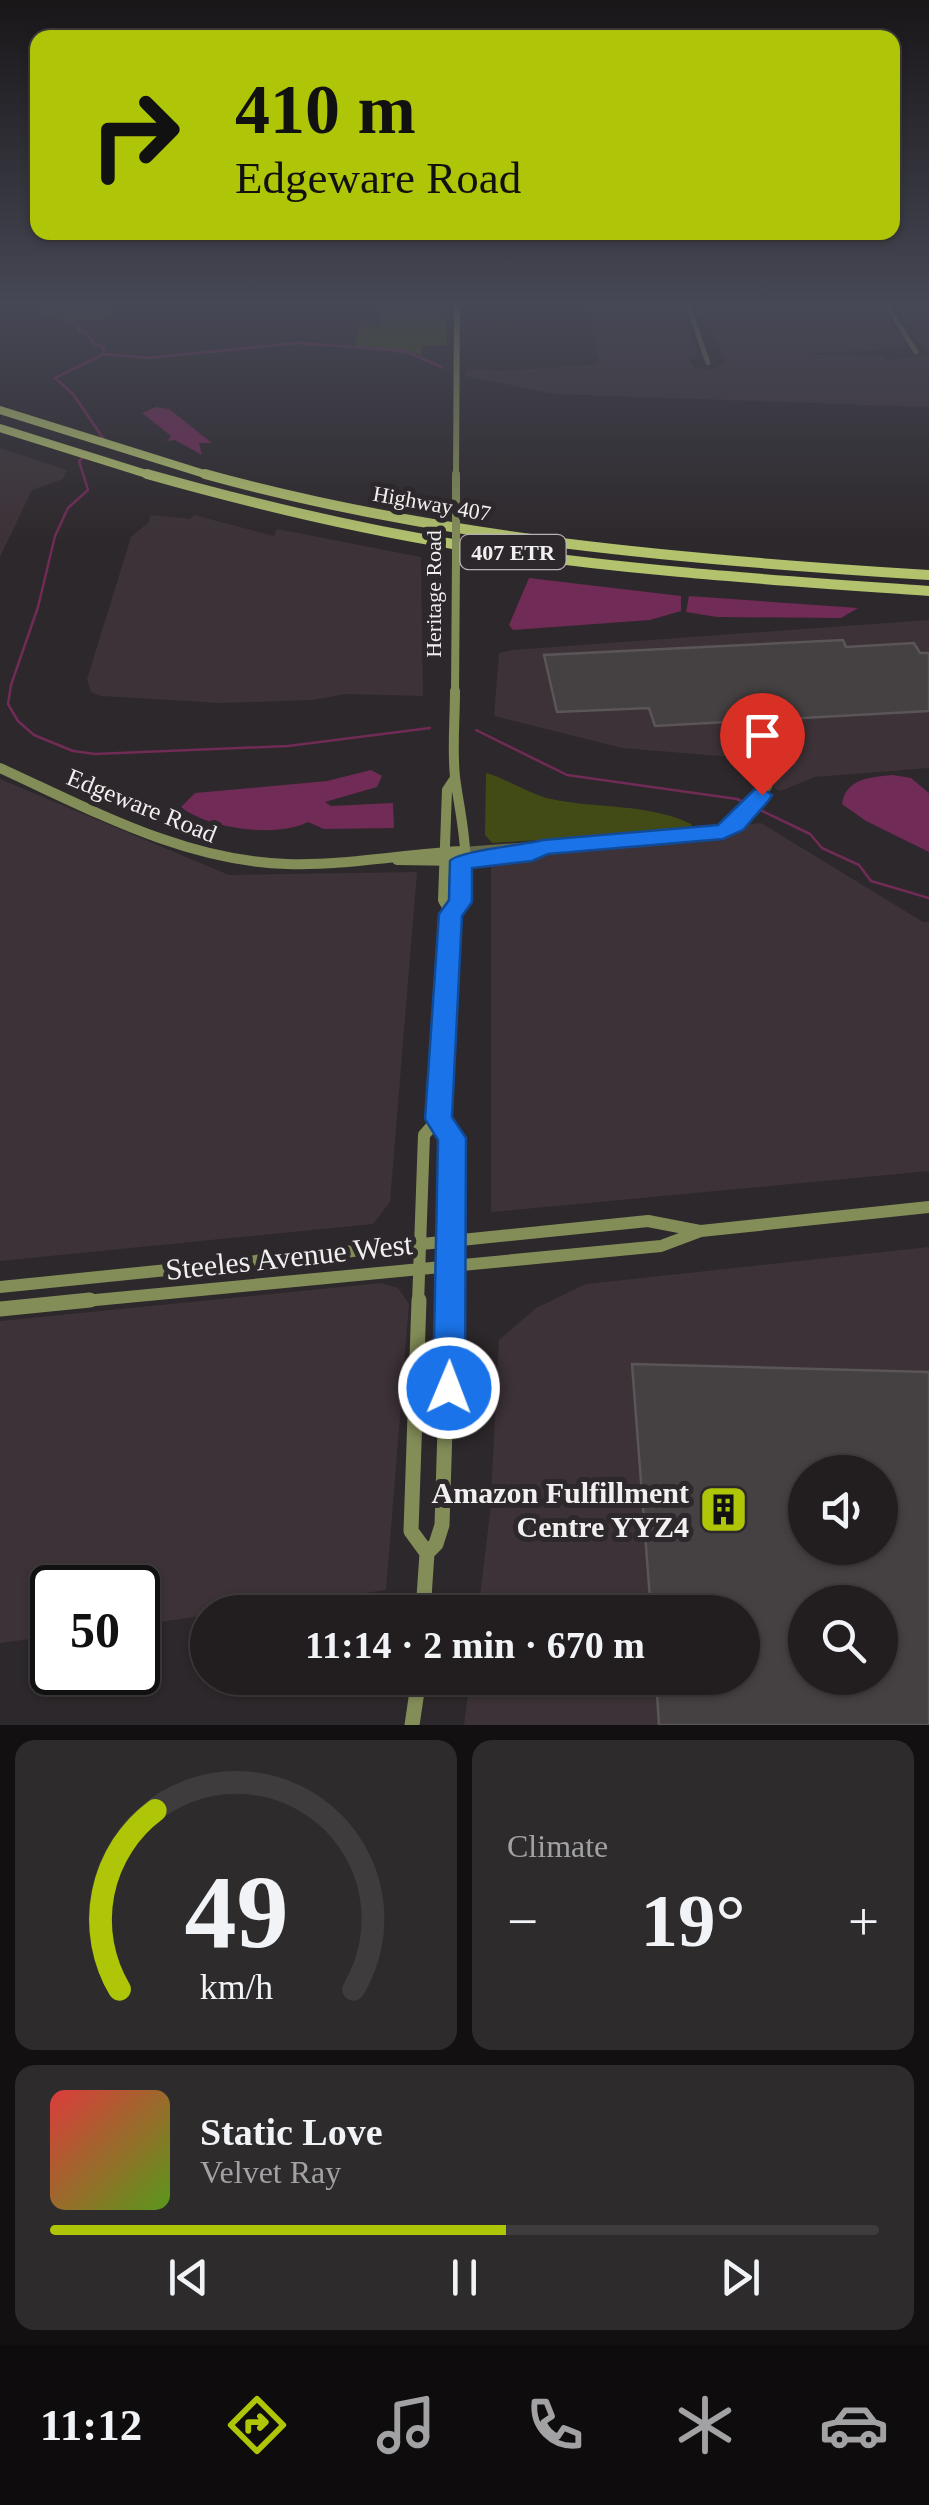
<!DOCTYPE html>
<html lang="en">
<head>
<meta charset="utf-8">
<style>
	:root { --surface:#221e20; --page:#2e2b2d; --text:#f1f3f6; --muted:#a2a2a5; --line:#3f3c3e; --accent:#afc507 }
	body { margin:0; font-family:"Times New Roman",serif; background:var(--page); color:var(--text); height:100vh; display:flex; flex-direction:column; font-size:38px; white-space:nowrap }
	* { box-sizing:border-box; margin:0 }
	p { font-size:32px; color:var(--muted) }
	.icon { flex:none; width:55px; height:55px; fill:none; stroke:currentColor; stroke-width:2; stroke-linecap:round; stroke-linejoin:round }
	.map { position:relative; height:1725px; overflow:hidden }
	.side { display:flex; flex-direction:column; gap:15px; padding:15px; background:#131012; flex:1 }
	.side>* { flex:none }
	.guide { position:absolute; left:30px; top:30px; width:870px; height:210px; border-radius:20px; box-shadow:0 2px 8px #0004,0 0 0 2px var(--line); background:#afc507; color:#111; overflow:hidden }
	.buttons { position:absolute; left:788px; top:1455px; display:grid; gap:20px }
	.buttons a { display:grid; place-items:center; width:110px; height:110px; border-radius:50%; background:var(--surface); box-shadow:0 2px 8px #0004,0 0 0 2px var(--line); font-size:50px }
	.speed { position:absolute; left:30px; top:1565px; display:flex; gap:20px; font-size:50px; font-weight:700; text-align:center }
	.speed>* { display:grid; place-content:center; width:130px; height:130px; border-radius:50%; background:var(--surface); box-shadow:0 2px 8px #0004,0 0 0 2px var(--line); line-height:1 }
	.speed .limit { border:5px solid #111; border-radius:15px; background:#fff; color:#111 }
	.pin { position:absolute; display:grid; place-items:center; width:85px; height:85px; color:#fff; margin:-102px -42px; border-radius:50% 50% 50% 0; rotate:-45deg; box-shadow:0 0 10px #0007 }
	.pin .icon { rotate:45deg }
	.me { position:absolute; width:110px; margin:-55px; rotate:1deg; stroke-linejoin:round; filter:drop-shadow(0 0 8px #0008) }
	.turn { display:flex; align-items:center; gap:35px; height:210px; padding:0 40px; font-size:45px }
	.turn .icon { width:130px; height:130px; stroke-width:2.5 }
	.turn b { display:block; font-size:70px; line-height:85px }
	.big { font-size:75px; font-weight:700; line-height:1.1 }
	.side .widget { flex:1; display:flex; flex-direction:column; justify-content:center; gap:15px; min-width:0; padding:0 35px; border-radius:20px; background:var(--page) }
	.side .dial { align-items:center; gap:0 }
	.dial svg { height:260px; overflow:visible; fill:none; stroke:var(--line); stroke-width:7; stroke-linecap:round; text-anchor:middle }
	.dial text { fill:var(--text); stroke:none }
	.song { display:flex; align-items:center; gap:30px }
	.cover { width:120px; height:120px; border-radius:15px; background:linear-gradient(135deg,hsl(0 70% 55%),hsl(90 70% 35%)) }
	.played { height:10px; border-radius:5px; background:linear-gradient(90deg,var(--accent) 55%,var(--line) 55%) }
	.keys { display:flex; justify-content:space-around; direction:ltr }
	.heat { display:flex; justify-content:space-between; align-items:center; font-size:55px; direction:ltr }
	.side .tiles { flex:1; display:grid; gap:15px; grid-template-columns:1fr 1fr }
	.widget:last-child { grid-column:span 2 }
	.trip { position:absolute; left:190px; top:1595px; width:570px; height:100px; border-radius:50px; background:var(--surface); box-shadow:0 2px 8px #0004,0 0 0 2px var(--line); font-weight:700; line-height:100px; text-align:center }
	.menu { display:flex; height:160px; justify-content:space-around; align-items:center; background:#0e0c0d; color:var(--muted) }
	.menu .icon { width:70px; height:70px }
	.menu .selected { color:var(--accent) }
	.menu b { font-size:45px; color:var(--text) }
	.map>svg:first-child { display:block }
	.built { fill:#3c3237; fill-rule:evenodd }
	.green { fill:#424b16 }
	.water { fill:#702b56 }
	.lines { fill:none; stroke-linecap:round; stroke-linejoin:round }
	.stream { stroke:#702b56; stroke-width:2.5 }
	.building { fill:#454042; stroke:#5a5557; stroke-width:2.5; fill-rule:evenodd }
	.street-far1 { stroke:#636a49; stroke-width:5 }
	.street { stroke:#636a49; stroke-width:8 }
	.secondary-far4 { stroke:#838d58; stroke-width:6 }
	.secondary-far3 { stroke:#838d58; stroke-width:8 }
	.secondary-far2 { stroke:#838d58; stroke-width:10 }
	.secondary-far1 { stroke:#838d58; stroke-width:12 }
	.secondary { stroke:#838d58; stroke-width:15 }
	.highway-far1 { stroke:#b2c26d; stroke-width:8 }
	.highway { stroke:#b2c26d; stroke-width:10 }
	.secondary-bridge { stroke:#838d58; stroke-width:8 }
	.route { fill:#1a73e8; stroke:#114b97; stroke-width:2.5 }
	.labels { text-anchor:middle; stroke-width:10; stroke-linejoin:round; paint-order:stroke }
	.far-street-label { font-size:22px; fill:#f2eff0; stroke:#2d282b }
	.shield { fill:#2d282b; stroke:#b7b3b5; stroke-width:2.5 }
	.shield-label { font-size:22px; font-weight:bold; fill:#f2eff0 }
	.street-label { font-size:25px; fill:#f2eff0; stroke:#2d282b }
	.near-street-label { font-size:30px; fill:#f2eff0; stroke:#2d282b }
	.near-poi-label { font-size:30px; font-weight:bold; fill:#f2eff0; stroke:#2d282b; text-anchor:end }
</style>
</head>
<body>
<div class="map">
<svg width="929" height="1725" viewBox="0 0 929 1725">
	<rect width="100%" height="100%" fill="#2d282b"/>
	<path class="built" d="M 589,302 L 679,302 L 698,357 L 689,360 L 693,367 L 710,370 L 726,363 L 706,317 L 698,316 L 693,302 L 879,302 L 908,348 L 801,354 L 884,357 L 886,360 L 928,356 L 893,302 L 929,302 L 929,407 L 554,394 L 465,376 L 467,369 L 504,371 L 599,364 Z
		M 0,448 L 67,470 L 63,479 L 32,490 L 0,557 Z
		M 150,515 L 190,519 L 194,515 L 274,536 L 277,529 L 421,557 L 423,696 L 346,694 L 312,700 L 221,703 L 101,696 L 91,692 L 87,679 L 131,537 L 149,522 Z
		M 929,620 L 929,768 L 815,777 L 780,791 L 752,777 L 756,759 L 622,748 L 494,716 L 499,653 L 512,650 Z
		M 0,779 L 229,875 L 417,872 L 390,1202 L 373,1224 L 0,1261 Z
		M 761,823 L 923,922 L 929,922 L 929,1171 L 491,1212 L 491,854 Z
		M 929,1247 L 929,1725 L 464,1725 L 470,1678 L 742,1678 L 742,1612 L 478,1612 L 490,1513 L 499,1340 L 536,1308 L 586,1284 ZM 805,1472 L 880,1472 L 880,1548 L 805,1548 ZM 805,1602 L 880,1602 L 880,1678 L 805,1678 Z
		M 381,1283 L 398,1288 L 409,1304 L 386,1590 L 138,1625 L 138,1588 L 52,1588 L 52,1636 L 0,1643 L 0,1321 Z"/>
	<path class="green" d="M 44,302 L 114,302 L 104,320 L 50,319 L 41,308 Z
		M 384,302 L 446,302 L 447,345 L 422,346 L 422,356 L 409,351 L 403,354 L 388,348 L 354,347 L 360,327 L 380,327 Z
		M 486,773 C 508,779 529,794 551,799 C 598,809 648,803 691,824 L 693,830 L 492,843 L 485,835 Z"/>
	<path class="water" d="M 156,407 L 169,409 L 212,443 L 199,443 L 202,455 L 175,440 L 167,441 L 171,436 L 142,413 Z
		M 529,578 L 681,596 L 681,611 L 650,620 L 513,630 L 509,625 Z
		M 689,596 L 858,608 L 841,618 L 717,617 L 686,612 Z
		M 371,770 L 382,776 L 377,787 L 325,802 L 331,806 L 393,803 L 394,828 L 324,829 L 308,822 C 276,838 208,829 181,807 L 195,793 L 327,781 Z
		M 893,775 L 911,778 L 929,793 L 929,852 L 866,821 L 842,804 C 846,778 871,777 893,775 Z"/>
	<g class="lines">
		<path class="stream" d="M 79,302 L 57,308 L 60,315 L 77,324 L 79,331 L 87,333 L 94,344 L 104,347 L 104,353
			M 105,441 L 73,394 L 55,378 L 104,354 L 148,358 L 297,343 L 404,351 L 442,367
			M 83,458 L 79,461 L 88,490 L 68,508 L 55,536 L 38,607 L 11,685 L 8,704 L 18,721 L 34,735 L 73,751 L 95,754 L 288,746 L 430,728
			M 476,730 L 567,775 L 737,799 L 810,834 L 822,848 L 859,865 L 871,881 L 929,898"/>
	</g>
	<path class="building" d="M 843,640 L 846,647 L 914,643 L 920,653 L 929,653 L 929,711 L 655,726 L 649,708 L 557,712 L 544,655 Z
		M 632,1364 L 929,1372 L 929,1725 L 659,1725 L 656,1678 L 742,1678 L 742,1612 L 651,1612 ZM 805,1472 L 880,1472 L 880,1548 L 805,1548 ZM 805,1602 L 880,1602 L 880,1678 L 805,1678 Z"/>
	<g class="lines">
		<path class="street-far1" d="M 687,302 L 708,363
			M 885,302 L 916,352"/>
		<path class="street" d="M 462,851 L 723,832 L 732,828 L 768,787
			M 464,861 L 533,853 L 543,847"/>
		<path class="secondary-far4" d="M 456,477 L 457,302"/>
		<path class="secondary-far3" d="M 456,512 L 456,474
			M 455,693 L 456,558"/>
		<path class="secondary-far2" d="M 0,768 C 92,810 184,861 287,864 C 345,866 404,854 462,851
			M 397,860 L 461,861
			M 451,914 C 478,878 460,818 455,777 C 452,749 455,719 455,691
			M 448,964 L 451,914 L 443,900 L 447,790 L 455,778"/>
		<path class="secondary-far1" d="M 438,1119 L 452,1137 L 449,1303
			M 0,1287 L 648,1221 L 700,1231
			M 64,1303 L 661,1246 L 701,1231 L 929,1207
			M 418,1303 L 424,1135 L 438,1119 L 448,962"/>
		<path class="secondary" d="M 419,1300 L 411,1531 L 427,1553
			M 0,1309 L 90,1300
			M 423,1612 L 427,1553 L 436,1544 L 442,1525 L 449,1300
			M 412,1725 L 419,1678"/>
		<path class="highway-far1" d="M 0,410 L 214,477
			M 0,428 L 156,477"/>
		<path class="highway" d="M 147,474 C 250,503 353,528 459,545 C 614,570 772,580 929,591
			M 205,474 C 440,539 686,560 929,575"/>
		<path class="secondary-bridge" d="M 456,512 L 456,558"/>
	</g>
	<linearGradient id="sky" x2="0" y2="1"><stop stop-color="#191618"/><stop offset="0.56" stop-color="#464855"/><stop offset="1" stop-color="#464855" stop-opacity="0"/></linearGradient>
	<rect width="929" height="543" fill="url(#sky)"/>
	<path class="route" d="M 762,788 L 772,795 L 769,800 L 743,830 L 723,839 L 548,854 L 532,861 L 472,868 L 472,902 L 462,916 L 452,1117 L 466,1138 L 465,1388 L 460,1399 L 449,1404 L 438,1399 L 433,1388 L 438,1140 L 425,1119 L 439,914 L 449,900 L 450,861 C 458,851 524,845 543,840 L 718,825 L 754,790 Z"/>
	<defs>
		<symbol id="building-square" viewBox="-11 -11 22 22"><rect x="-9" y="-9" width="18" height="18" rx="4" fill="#afc507" stroke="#2d282b"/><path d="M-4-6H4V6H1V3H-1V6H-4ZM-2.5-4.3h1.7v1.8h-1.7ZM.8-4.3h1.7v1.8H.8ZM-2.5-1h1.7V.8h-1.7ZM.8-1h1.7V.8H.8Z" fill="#111"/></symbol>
	</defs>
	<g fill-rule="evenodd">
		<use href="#building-square" x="696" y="1482" width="55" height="55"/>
	</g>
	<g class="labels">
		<g class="far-street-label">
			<text transform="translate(432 503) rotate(10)" y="8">Highway 407</text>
			<text transform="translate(433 594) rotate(-90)" y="8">Heritage Road</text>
		</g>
		<rect class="shield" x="460.5" y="535" width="105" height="34" rx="8"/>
		<g class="shield-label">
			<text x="513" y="560">407 ETR</text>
		</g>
		<g class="street-label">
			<text transform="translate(142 805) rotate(22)" y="9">Edgeware Road</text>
		</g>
		<g class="near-street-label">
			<text transform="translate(289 1257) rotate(-6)" y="10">Steeles Avenue West</text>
		</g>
		<g class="near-poi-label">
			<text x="689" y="1503">Amazon Fulfillment<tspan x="689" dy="34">Centre YYZ4</tspan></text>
		</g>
	</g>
</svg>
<div class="buttons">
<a><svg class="icon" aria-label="sound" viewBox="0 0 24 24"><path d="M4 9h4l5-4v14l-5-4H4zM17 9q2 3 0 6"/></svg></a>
<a><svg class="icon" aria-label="search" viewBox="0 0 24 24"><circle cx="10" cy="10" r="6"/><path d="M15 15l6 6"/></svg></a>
</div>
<div class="speed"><div class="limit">50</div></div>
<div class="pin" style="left:762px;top:795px;background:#d93025"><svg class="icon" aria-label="arrive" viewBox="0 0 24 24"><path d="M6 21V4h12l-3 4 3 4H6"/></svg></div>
<svg class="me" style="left:449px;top:1388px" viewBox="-20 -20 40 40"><circle r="17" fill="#1a73e8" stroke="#fff" stroke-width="3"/><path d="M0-11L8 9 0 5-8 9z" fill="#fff"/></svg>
<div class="trip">11:14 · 2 min · 670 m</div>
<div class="guide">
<div class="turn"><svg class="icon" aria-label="right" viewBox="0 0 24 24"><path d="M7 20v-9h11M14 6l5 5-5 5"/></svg><div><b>410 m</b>Edgeware Road</div></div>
</div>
</div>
<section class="side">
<div class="tiles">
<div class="widget dial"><svg viewBox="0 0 100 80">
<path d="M14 69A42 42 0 1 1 86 69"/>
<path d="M14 69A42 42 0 0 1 25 14" stroke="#afc507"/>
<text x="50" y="56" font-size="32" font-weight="700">49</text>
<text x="50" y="72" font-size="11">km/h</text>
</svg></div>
<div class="widget"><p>Climate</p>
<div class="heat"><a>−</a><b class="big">19°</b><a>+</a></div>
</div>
<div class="widget">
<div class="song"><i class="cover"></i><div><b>Static Love</b><p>Velvet Ray</p></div></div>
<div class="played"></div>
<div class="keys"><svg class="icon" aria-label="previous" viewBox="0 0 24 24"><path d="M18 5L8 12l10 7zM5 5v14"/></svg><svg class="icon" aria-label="pause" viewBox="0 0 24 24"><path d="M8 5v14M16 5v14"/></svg><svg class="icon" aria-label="next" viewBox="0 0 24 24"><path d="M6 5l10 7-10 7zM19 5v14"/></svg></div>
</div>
</div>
</section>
<nav class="menu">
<b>11:12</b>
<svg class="icon selected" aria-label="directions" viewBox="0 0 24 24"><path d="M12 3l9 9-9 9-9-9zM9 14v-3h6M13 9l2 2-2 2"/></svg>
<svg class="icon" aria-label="music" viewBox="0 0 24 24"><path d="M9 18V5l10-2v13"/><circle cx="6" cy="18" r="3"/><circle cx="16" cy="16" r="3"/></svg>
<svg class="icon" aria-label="phone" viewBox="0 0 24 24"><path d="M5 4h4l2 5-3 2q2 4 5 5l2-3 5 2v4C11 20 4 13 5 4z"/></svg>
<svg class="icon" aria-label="climate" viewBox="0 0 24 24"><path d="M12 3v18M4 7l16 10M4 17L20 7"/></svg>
<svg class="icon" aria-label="car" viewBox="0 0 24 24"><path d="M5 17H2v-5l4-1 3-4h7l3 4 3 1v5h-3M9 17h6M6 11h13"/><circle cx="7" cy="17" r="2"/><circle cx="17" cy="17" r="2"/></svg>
</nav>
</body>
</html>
